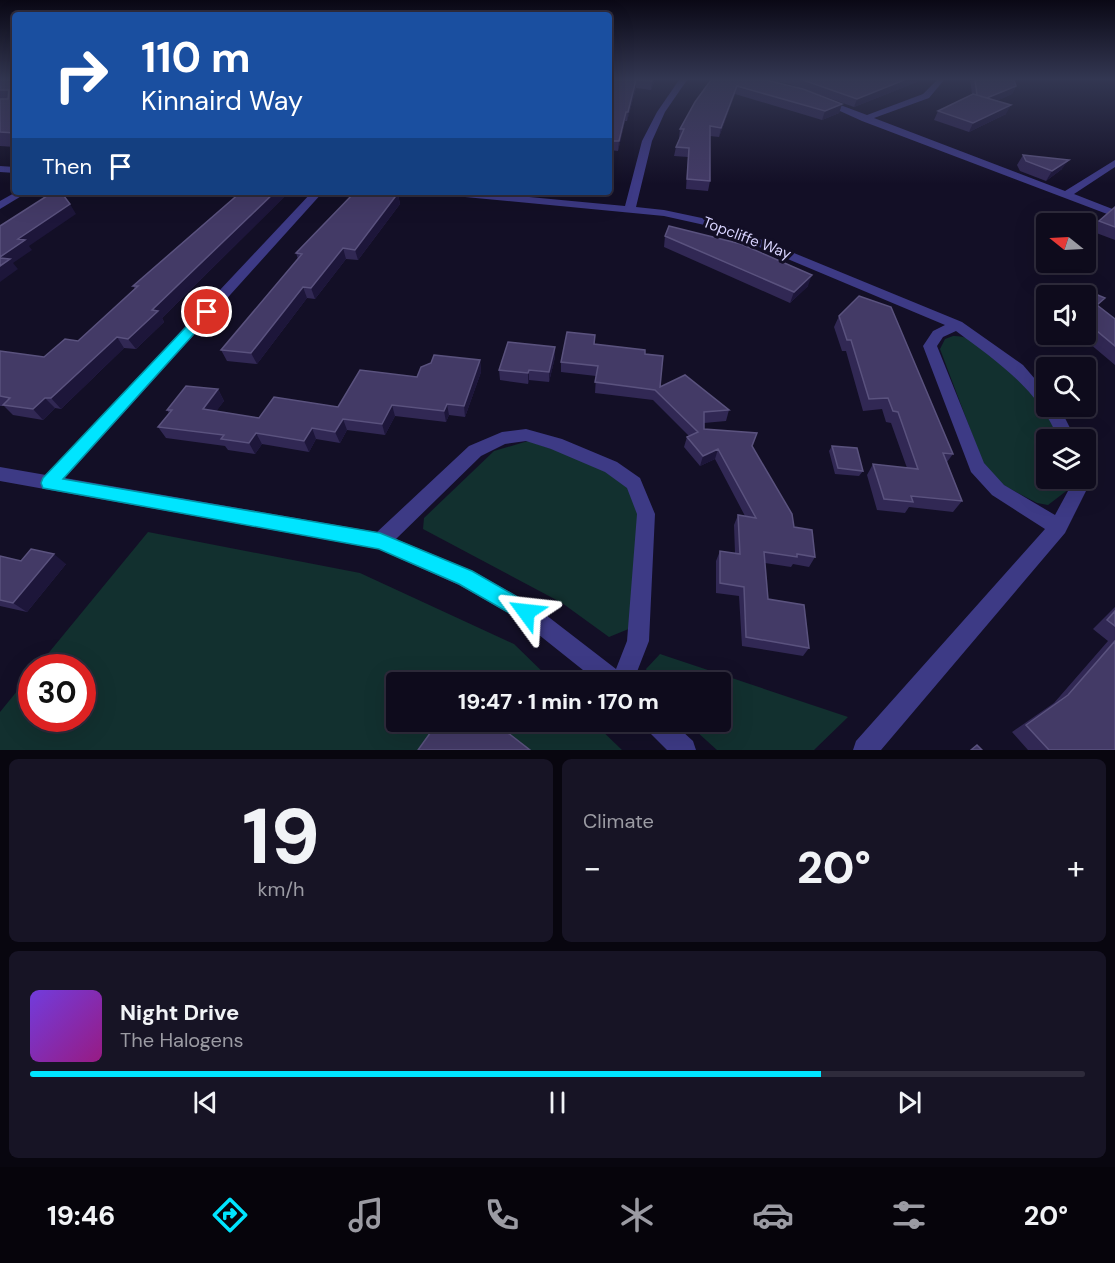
<!DOCTYPE html>
<html lang="en">
<head>
<meta charset="utf-8">
<style>
	:root { --surface:#0e0b1c; --page:#171425; --text:#f1f3f6; --muted:#9b9ba3; --line:#2e2b3b; --accent:#00e5ff }
	body { margin:0; font-family:"DM Sans",sans-serif; background:var(--page); color:var(--text); height:100vh; display:flex; flex-direction:column; font-size:22px; white-space:nowrap }
	* { box-sizing:border-box; margin:0 }
	p { font-size:20px; color:var(--muted) }
	.icon { flex:none; width:33px; height:33px; fill:none; stroke:currentColor; stroke-width:2; stroke-linecap:round; stroke-linejoin:round }
	.map { position:relative; height:750px; overflow:hidden }
	.sheet { display:flex; flex-direction:column; gap:9px; padding:9px; background:#08060f; flex:1 }
	.sheet>* { flex:none }
	.guide { position:absolute; left:12px; top:12px; width:600px; height:183px; border-radius:6px; box-shadow:0 6px 24px #0002,0 0 0 2px var(--line); background:#1a4fa0; color:#fff; overflow:hidden }
	.needle { width:39px; rotate:288deg }
	.fabs { position:absolute; left:1036px; top:213px; display:grid; gap:12px }
	.fabs a { display:grid; place-items:center; width:60px; height:60px; border-radius:6px; background:var(--surface); box-shadow:0 6px 24px #0002,0 0 0 2px var(--line); font-size:30px }
	.speed { position:absolute; left:18px; top:654px; display:flex; gap:12px; font-size:30px; font-weight:700; text-align:center }
	.speed>* { display:grid; place-content:center; width:78px; height:78px; border-radius:50%; background:var(--surface); box-shadow:0 6px 24px #0002,0 0 0 2px var(--line); line-height:1 }
	.speed .limit { border:9px solid #d22; background:#fff; color:#111 }
	.pin { position:absolute; display:grid; place-items:center; width:51px; height:51px; color:#fff; margin:-26px; border:3px solid #fff; border-radius:50%; box-shadow:0 2px 6px #0007 }
	.me { position:absolute; width:66px; margin:-33px; rotate:300deg; stroke-linejoin:round; filter:drop-shadow(0 0 4px #0008) }
	.turn { display:flex; align-items:center; gap:21px; height:126px; padding:0 30px; font-size:27px }
	.turn .icon { width:78px; height:78px; stroke-width:2.5 }
	.turn b { display:block; font-size:42px; line-height:51px }
	.then { display:flex; align-items:center; height:57px; padding:0 30px; background:#0003; gap:12px; font-size:22px }
	.big { font-size:45px; font-weight:800; line-height:1.1 }
	.sheet .tile { flex:1; display:flex; flex-direction:column; justify-content:center; gap:9px; min-width:0; padding:0 21px; border-radius:9px; background:var(--page) }
	.sheet .dial { align-items:center; gap:0 }
	.dial b { font-size:78px; line-height:1 }
	.song { display:flex; align-items:center; gap:18px }
	.cover { width:72px; height:72px; border-radius:9px; background:linear-gradient(135deg,hsl(260 70% 55%),hsl(310 70% 35%)) }
	.played { height:6px; border-radius:3px; background:linear-gradient(90deg,var(--accent) 75%,var(--line) 75%) }
	.keys { display:flex; justify-content:space-around; direction:ltr }
	.heat { display:flex; justify-content:space-between; align-items:center; font-size:33px; direction:ltr }
	.sheet .tiles { flex:1; display:grid; gap:9px; grid-template-columns:1fr 1fr }
	.tile:last-child { grid-column:span 2 }
	.trip { position:absolute; left:386px; top:672px; width:345px; height:60px; border-radius:6px; background:var(--surface); box-shadow:0 6px 24px #0002,0 0 0 2px var(--line); font-weight:800; line-height:60px; text-align:center }
	.tab-bar { display:flex; height:96px; justify-content:space-around; align-items:center; background:#06040b; color:var(--muted) }
	.tab-bar .icon { width:42px; height:42px }
	.tab-bar .on { color:var(--accent) }
	.tab-bar b { font-size:27px; color:var(--text) }
	.map>svg:first-child { display:block }
	.green { fill:#12302f }
	.lines { fill:none; stroke-linecap:round; stroke-linejoin:round }
	.minor { fill:#3d3a85; fill-rule:evenodd }
	.tertiary { fill:#3d3a85; fill-rule:evenodd }
	.wall { fill:#312854 }
	.shaded-wall { fill:#1d163a }
	.building { fill:#433a66; stroke:#5a527e; stroke-width:1.5 }
	.route { fill:#00e5ff; stroke:#0095a6; stroke-width:1.5 }
	.labels { text-anchor:middle; stroke-width:6; stroke-linejoin:round; paint-order:stroke }
	.far-street-label { font-size:15px; fill:#d9d4ff; stroke:#130f26 }
</style>
</head>
<body>
<div class="map">
<svg width="1115" height="750" viewBox="0 0 1115 750">
	<rect width="100%" height="100%" fill="#130f26"/>
	<path class="green" d="M 953,336 C 984,334 1033,388 1050,413 C 1055,421 1057,431 1060,439 L 1047,440 L 1047,478 L 1068,479 L 1069,489 L 1048,505 L 1037,503 L 1001,484 L 984,466 L 940,349 L 945,339 Z
		M 528,441 L 608,468 L 631,486 L 642,512 L 631,628 L 609,637 L 562,603 L 423,529 L 424,518 L 494,451 Z
		M 148,532 L 360,573 L 514,644 L 553,682 L 396,682 L 396,722 L 593,722 L 622,750 L 0,750 L 0,712 L 31,674 L 32,718 L 82,718 L 82,668 L 37,667 Z
		M 660,654 L 848,717 L 814,750 L 717,750 L 686,722 L 720,722 L 720,682 L 651,682 L 646,669 Z"/>
	<g class="lines">
		<path class="minor" d="M 679,80 L 687,80 L 665,112 L 652,141 L 636,207 L 664,210 L 716,221 L 962,322 L 1023,365 L 1047,393 L 1047,406 L 1059,406 L 1076,440 L 1059,440 C 1038,389 999,363 956,331 L 943,337 L 937,346 L 984,463 L 1004,485 L 1055,515 L 1068,491 L 1067,478 L 1085,478 L 1086,491 L 1065,533 L 881,750 L 853,750 L 856,741 L 1045,529 L 992,495 L 971,472 L 923,346 L 933,331 L 945,325 L 709,226 L 664,216 L 444,195 L 439,192 L 477,192 L 625,206 L 642,141 L 657,112 Z
			M 937,80 L 944,80 L 929,98 L 874,118 L 1065,191 L 1115,160 L 1115,167 L 1074,194 L 1115,210 L 1115,217 L 862,121 L 820,102 L 827,100 L 867,115 L 923,94 Z
			M 0,166 L 15,167 L 15,173 L 0,172 Z
			M 312,192 L 323,192 L 65,478 L 377,532 L 469,446 L 502,432 L 526,429 L 562,439 L 617,462 L 640,478 L 655,514 L 649,641 L 633,682 L 598,682 L 519,619 L 459,585 L 378,549 L 0,481 L 0,467 L 46,475 ZM 526,441 L 551,449 L 605,472 L 627,488 L 637,514 L 627,641 L 616,669 L 533,605 L 473,571 L 396,539 L 481,456 L 505,444 Z
			M 643,722 L 672,722 L 693,741 L 696,750 L 667,750 L 647,730 Z"/>
		<path class="tertiary" d="M 16,192 L 28,192 L 0,209 L 0,201 Z"/>
	</g>
	<path class="wall" d="M 0,80 L 15,80 L 15,147 L 0,146 Z
		M 609,80 L 655,80 L 651,90 L 636,88 L 627,121 L 625,121 L 618,151 L 609,150 Z
		M 711,80 L 842,104 L 839,113 L 822,120 L 735,94 L 719,137 L 710,136 L 710,181 L 708,191 L 686,189 L 688,157 L 674,156 L 676,147 L 680,138 L 679,138 L 680,129 Z
		M 767,80 L 918,80 L 917,82 L 854,107 L 789,84 Z
		M 970,80 L 1014,80 L 1016,86 L 1012,94 L 996,101 L 1006,114 L 969,132 L 934,120 L 938,111 L 972,94 Z
		M 1023,155 L 1062,169 L 1046,181 L 1020,171 L 1017,165 Z
		M 241,192 L 289,192 L 162,318 L 164,322 L 136,349 L 124,348 L 61,409 L 55,408 L 43,420 L 13,415 L 4,406 L 0,406 L 0,351 L 44,357 L 78,341 L 135,289 L 133,286 Z
		M 398,194 L 400,204 L 358,260 L 346,259 L 315,299 L 307,298 L 257,364 L 227,361 L 221,350 L 298,259 L 296,253 Z
		M 1115,207 L 1115,240 L 1091,231 L 1099,221 Z
		M 665,236 L 808,286 L 790,303 L 664,247 Z
		M 1086,296 L 1115,319 L 1115,365 L 1083,338 L 1075,334 L 1086,334 Z
		M 839,316 L 953,454 L 947,462 L 962,501 L 953,512 L 909,507 L 905,513 L 877,510 L 867,475 L 873,464 L 907,468 L 891,423 L 886,422 L 882,409 L 863,411 L 846,351 L 842,351 L 834,327 Z
		M 595,335 L 595,344 L 645,354 L 660,387 L 729,410 L 726,421 L 704,423 L 704,429 L 752,446 L 794,527 L 815,557 L 809,567 L 793,564 L 791,567 L 765,563 L 768,599 L 809,648 L 803,656 L 742,646 L 739,596 L 716,593 L 716,561 L 720,551 L 735,553 L 734,525 L 738,515 L 745,516 L 715,459 L 700,466 L 684,447 L 687,437 L 689,436 L 653,400 L 595,393 L 596,376 L 561,372 L 561,362 Z
		M 555,347 L 555,357 L 549,382 L 529,380 L 528,384 L 500,380 L 499,370 Z
		M 480,360 L 481,372 L 465,417 L 449,415 L 446,422 L 395,416 L 385,435 L 347,430 L 340,443 L 316,439 L 309,452 L 262,444 L 255,454 L 228,450 L 225,446 L 166,438 L 158,427 L 169,413 L 167,410 L 218,389 L 224,401 L 216,411 L 259,418 L 338,407 L 417,377 Z
		M 832,446 L 863,471 L 859,476 L 835,474 L 829,451 Z
		M 0,556 L 21,561 L 66,564 L 27,612 L 0,606 Z
		M 1115,607 L 1115,750 L 1028,750 L 1012,732 L 1054,703 L 1108,641 L 1093,629 Z"/>
	<path class="shaded-wall" d="M 636,80 L 636,88 L 627,121 L 628,112 Z
		M 652,80 L 655,80 L 651,90 L 652,81 Z
		M 904,80 L 918,80 L 917,82 L 854,107 L 857,99 Z
		M 737,86 L 735,94 L 719,137 L 721,128 Z
		M 1016,86 L 1012,94 L 983,107 L 987,98 Z
		M 842,104 L 839,113 L 822,120 L 825,111 Z
		M 1011,105 L 1006,114 L 969,132 L 973,123 Z
		M 626,112 L 625,121 L 618,151 L 619,141 Z
		M 1069,160 L 1062,169 L 1046,181 L 1052,171 Z
		M 275,192 L 289,192 L 162,318 L 164,322 L 136,349 L 128,339 L 152,310 Z
		M 390,192 L 400,192 L 398,194 L 400,204 L 358,260 L 355,250 Z
		M 70,204 L 76,214 L 29,246 L 32,250 L 13,263 L 18,269 L 0,282 L 0,257 L 18,239 Z
		M 343,248 L 346,259 L 315,299 L 311,288 Z
		M 812,275 L 808,286 L 790,303 L 794,292 Z
		M 303,287 L 307,298 L 257,364 L 251,353 Z
		M 117,337 L 124,348 L 61,409 L 51,398 Z
		M 555,347 L 555,357 L 549,382 L 549,372 Z
		M 480,360 L 481,372 L 465,417 L 464,406 Z
		M 529,370 L 529,380 L 528,384 L 528,373 Z
		M 218,389 L 224,401 L 210,420 L 203,409 Z
		M 45,398 L 55,408 L 43,420 L 33,409 Z
		M 447,404 L 449,415 L 446,422 L 444,411 Z
		M 392,405 L 395,416 L 385,435 L 382,424 Z
		M 343,419 L 347,430 L 340,443 L 335,432 Z
		M 312,428 L 316,439 L 309,452 L 304,441 Z
		M 256,433 L 262,444 L 255,454 L 249,443 Z
		M 718,449 L 715,459 L 700,466 L 703,456 Z
		M 54,554 L 66,564 L 27,612 L 13,603 Z"/>
	<path class="building" d="M 0,80 L 15,80 L 15,133 L 0,132 L 0,99 L 8,99 L 9,90 L 0,90 Z
		M 609,80 L 636,80 L 628,112 L 626,112 L 619,141 L 610,141 L 609,144 Z
		M 637,80 L 652,80 L 652,81 Z
		M 711,80 L 766,80 L 803,89 L 842,104 L 825,111 L 737,86 L 721,128 L 710,126 L 710,181 L 687,179 L 689,148 L 676,147 L 684,129 L 680,129 L 695,102 Z
		M 803,80 L 904,80 L 857,99 Z
		M 975,80 L 1014,80 L 1016,86 L 987,98 L 977,95 Z
		M 973,94 L 1011,105 L 973,123 L 938,111 Z
		M 1023,155 L 1069,160 L 1052,171 L 1026,161 Z
		M 53,192 L 61,192 L 70,204 L 18,239 L 25,240 L 0,257 L 0,226 Z
		M 241,192 L 275,192 L 152,310 L 158,311 L 128,339 L 117,337 L 51,398 L 45,398 L 33,409 L 3,405 L 10,398 L 0,396 L 0,351 L 44,357 L 65,339 L 78,341 L 138,286 L 133,286 Z
		M 355,192 L 390,192 L 398,193 L 355,250 L 343,248 L 311,288 L 303,287 L 251,353 L 221,350 L 302,254 L 296,253 Z
		M 1115,207 L 1115,227 L 1099,221 Z
		M 669,226 L 741,244 L 812,275 L 794,292 L 665,236 Z
		M 0,258 L 10,259 L 0,266 Z
		M 1076,286 L 1105,298 L 1097,305 L 1115,319 L 1115,346 L 1092,327 L 1086,324 L 1086,296 L 1065,296 Z
		M 859,296 L 891,307 L 953,454 L 943,453 L 962,501 L 911,496 L 913,502 L 884,499 L 873,464 L 918,469 L 898,412 L 893,411 L 888,398 L 869,399 L 851,340 L 847,340 L 839,316 Z
		M 567,332 L 595,335 L 594,344 L 645,350 L 645,354 L 663,356 L 660,387 L 685,375 L 729,410 L 704,412 L 704,429 L 757,433 L 752,446 L 792,514 L 794,527 L 812,530 L 815,557 L 797,554 L 797,557 L 764,552 L 768,599 L 804,605 L 809,648 L 746,637 L 744,587 L 720,583 L 720,551 L 740,554 L 738,515 L 756,518 L 718,449 L 703,456 L 687,437 L 698,432 L 655,390 L 595,382 L 598,366 L 561,362 Z
		M 508,342 L 555,347 L 549,372 L 529,370 L 528,373 L 499,370 Z
		M 434,355 L 480,360 L 464,406 L 447,404 L 444,411 L 392,405 L 382,424 L 343,419 L 335,432 L 312,428 L 304,441 L 256,433 L 249,443 L 221,439 L 224,435 L 158,427 L 172,410 L 167,410 L 186,386 L 218,389 L 203,409 L 259,418 L 274,397 L 338,407 L 360,370 L 417,377 L 421,367 L 431,363 Z
		M 832,446 L 857,448 L 863,471 L 838,468 Z
		M 31,549 L 54,554 L 13,603 L 0,600 L 0,556 L 21,561 Z
		M 1115,611 L 1115,626 L 1107,620 Z
		M 1115,641 L 1115,750 L 1049,750 L 1026,725 L 1068,695 Z
		M 438,722 L 494,722 L 530,750 L 418,750 Z
		M 977,745 L 982,750 L 971,750 Z"/>
	<linearGradient id="sky" x2="0" y2="1"><stop stop-color="#0a0815"/><stop offset="0.43" stop-color="#333752"/><stop offset="1" stop-color="#333752" stop-opacity="0"/></linearGradient>
	<rect width="1115" height="184" fill="url(#sky)"/>
	<path class="route" d="M 207,308 L 211,309 L 211,315 L 63,479 L 380,533 L 472,571 L 533,606 L 536,612 L 533,619 L 526,622 L 520,619 L 459,584 L 379,549 L 43,488 L 41,483 L 43,478 L 203,309 Z"/>
	<g class="labels">
		<g class="far-street-label">
			<text transform="translate(747 238) rotate(21)" y="5">Topcliffe Way</text>
		</g>
	</g>
</svg>
<div class="fabs">
<a><svg class="needle" viewBox="-14 -14 28 28"><path d="M0-13l5 13h-10z" fill="#e53935"/><path d="M0 13l5-13h-10z" fill="#9b9ba3"/></svg></a>
<a><svg class="icon" aria-label="sound" viewBox="0 0 24 24"><path d="M4 9h4l5-4v14l-5-4H4zM17 9q2 3 0 6"/></svg></a>
<a><svg class="icon" aria-label="search" viewBox="0 0 24 24"><circle cx="10" cy="10" r="6"/><path d="M15 15l6 6"/></svg></a>
<a><svg class="icon" aria-label="layers" viewBox="0 0 24 24"><path d="M12 4l9 5-9 5-9-5zM3 14l9 5 9-5"/></svg></a>
</div>
<div class="speed"><div class="limit">30</div></div>
<div class="pin" style="left:207px;top:312px;background:#d93025"><svg class="icon" aria-label="arrive" viewBox="0 0 24 24"><path d="M6 21V4h12l-3 4 3 4H6"/></svg></div>
<svg class="me" style="left:526px;top:612px" viewBox="-20 -20 40 40"><path d="M0-17L14 15 0 8-14 15z" fill="#00e5ff" stroke="#fff" stroke-width="4"/></svg>
<div class="trip">19:47 · 1 min · 170 m</div>
<div class="guide">
<div class="turn"><svg class="icon" aria-label="right" viewBox="0 0 24 24"><path d="M7 20v-9h11M14 6l5 5-5 5"/></svg><div><b>110 m</b>Kinnaird Way</div></div>
<div class="then">Then<svg class="icon" aria-label="arrive" viewBox="0 0 24 24"><path d="M6 21V4h12l-3 4 3 4H6"/></svg></div>
</div>
</div>
<section class="sheet">
<div class="tiles">
<div class="tile dial"><b>19</b><p>km/h</p></div>
<div class="tile"><p>Climate</p>
<div class="heat"><a>−</a><b class="big">20°</b><a>+</a></div>
</div>
<div class="tile">
<div class="song"><i class="cover"></i><div><b>Night Drive</b><p>The Halogens</p></div></div>
<div class="played"></div>
<div class="keys"><svg class="icon" aria-label="previous" viewBox="0 0 24 24"><path d="M18 5L8 12l10 7zM5 5v14"/></svg><svg class="icon" aria-label="pause" viewBox="0 0 24 24"><path d="M8 5v14M16 5v14"/></svg><svg class="icon" aria-label="next" viewBox="0 0 24 24"><path d="M6 5l10 7-10 7zM19 5v14"/></svg></div>
</div>
</div>
</section>
<nav class="tab-bar">
<b>19:46</b>
<svg class="icon on" aria-label="directions" viewBox="0 0 24 24"><path d="M12 3l9 9-9 9-9-9zM9 14v-3h6M13 9l2 2-2 2"/></svg>
<svg class="icon" aria-label="music" viewBox="0 0 24 24"><path d="M9 18V5l10-2v13"/><circle cx="6" cy="18" r="3"/><circle cx="16" cy="16" r="3"/></svg>
<svg class="icon" aria-label="phone" viewBox="0 0 24 24"><path d="M5 4h4l2 5-3 2q2 4 5 5l2-3 5 2v4C11 20 4 13 5 4z"/></svg>
<svg class="icon" aria-label="climate" viewBox="0 0 24 24"><path d="M12 3v18M4 7l16 10M4 17L20 7"/></svg>
<svg class="icon" aria-label="car" viewBox="0 0 24 24"><path d="M5 17H2v-5l4-1 3-4h7l3 4 3 1v5h-3M9 17h6M6 11h13"/><circle cx="7" cy="17" r="2"/><circle cx="17" cy="17" r="2"/></svg>
<svg class="icon" aria-label="filters" viewBox="0 0 24 24"><path d="M4 7h16M4 17h16"/><circle cx="9" cy="7" r="2"/><circle cx="15" cy="17" r="2"/></svg>
<b>20°</b>
</nav>
</body>
</html>
